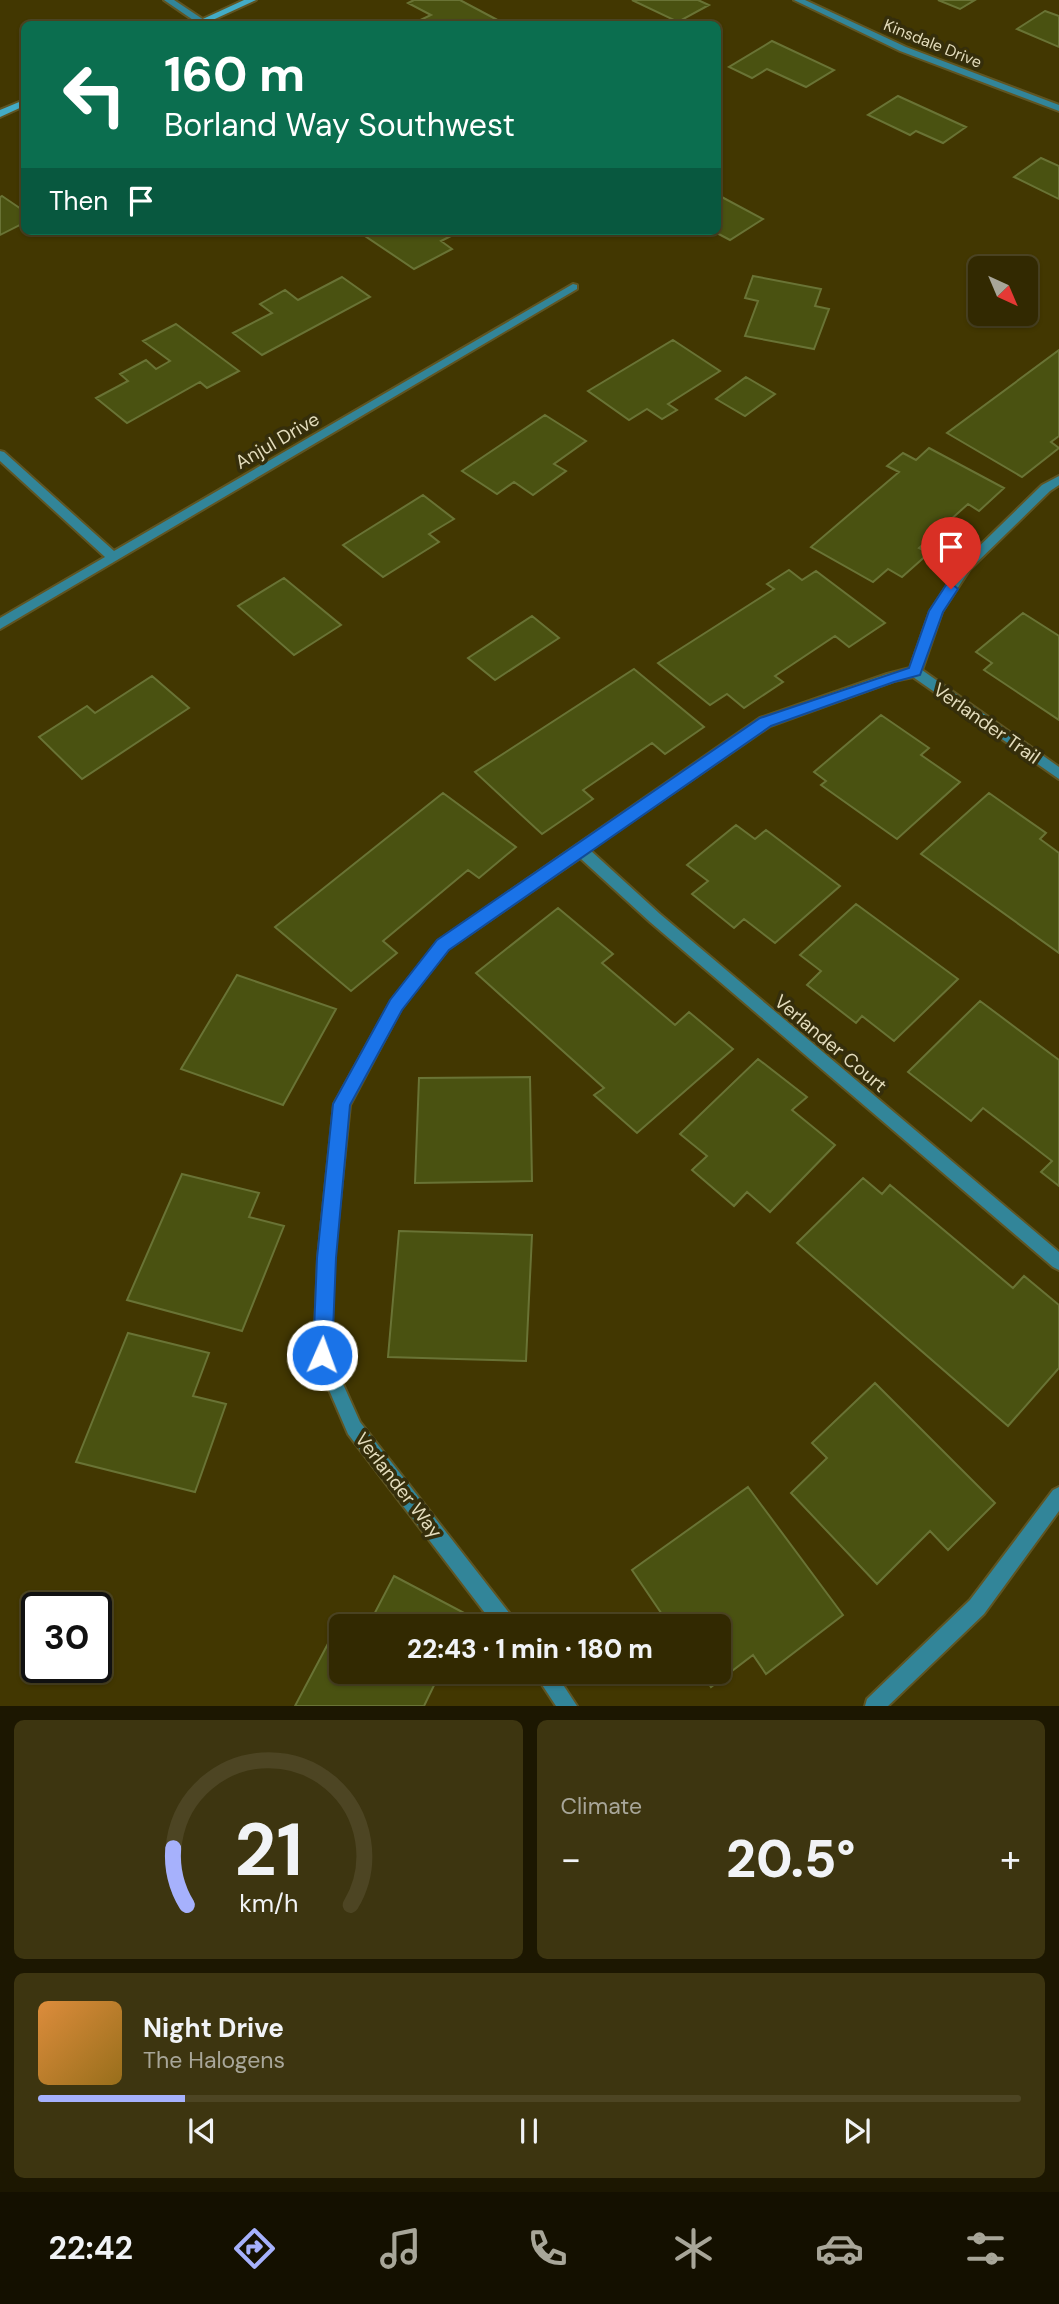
<!DOCTYPE html>
<html lang="en">
<head>
<meta charset="utf-8">
<style>
	:root { --surface:#322901; --page:#3d3510; --text:#f1f3f6; --muted:#a8a699; --line:#4d4523; --accent:#a6b1fc }
	body { margin:0; font-family:"DM Sans",sans-serif; background:var(--page); color:var(--text); height:100vh; display:flex; flex-direction:column; font-size:26px; white-space:nowrap }
	* { box-sizing:border-box; margin:0 }
	p { font-size:23px; color:var(--muted) }
	.icon { flex:none; width:38px; height:38px; fill:none; stroke:currentColor; stroke-width:2; stroke-linecap:round; stroke-linejoin:round }
	.map { position:relative; height:1706px; overflow:hidden }
	.details { display:flex; flex-direction:column; gap:14px; padding:14px; background:#1c1701; flex:1 }
	.details>* { flex:none }
	.hud { position:absolute; left:21px; top:21px; width:700px; height:214px; border-radius:10px; box-shadow:0 2px 5px #0004,0 0 0 2px var(--line); background:#0b6e4f; color:#fff; overflow:hidden }
	.needle { width:46px; rotate:136deg }
	.fabs { position:absolute; left:968px; top:256px; display:grid; gap:14px }
	.fabs a { display:grid; place-items:center; width:70px; height:70px; border-radius:10px; background:var(--surface); box-shadow:0 2px 5px #0004,0 0 0 2px var(--line); font-size:35px }
	.speed { position:absolute; left:21px; top:1592px; display:flex; gap:14px; font-size:35px; font-weight:700; text-align:center }
	.speed>* { display:grid; place-content:center; width:91px; height:91px; border-radius:50%; background:var(--surface); box-shadow:0 2px 5px #0004,0 0 0 2px var(--line); line-height:1 }
	.speed .limit { border:4px solid #111; border-radius:10px; background:#fff; color:#111 }
	.pin { position:absolute; display:grid; place-items:center; width:60px; height:60px; color:#fff; margin:-72px -30px; border-radius:50% 50% 50% 0; rotate:-45deg; box-shadow:0 0 7px #0007 }
	.pin .icon { rotate:45deg }
	.me { position:absolute; width:77px; margin:-38px; rotate:2deg; stroke-linejoin:round; filter:drop-shadow(0 0 5px #0008) }
	.turn { display:flex; align-items:center; gap:24px; height:147px; padding:0 28px; font-size:32px }
	.turn .icon { width:91px; height:91px; stroke-width:2.5 }
	.turn b { display:block; font-size:49px; line-height:60px }
	.then { display:flex; align-items:center; height:66px; padding:0 28px; background:#0003; gap:14px; font-size:26px }
	.big { font-size:52px; font-weight:800; line-height:1.1 }
	.details .tile { flex:1; display:flex; flex-direction:column; justify-content:center; gap:10px; min-width:0; padding:0 24px; border-radius:10px; background:var(--page) }
	.details .dial { align-items:center; gap:0 }
	.dial svg { height:182px; overflow:visible; fill:none; stroke:var(--line); stroke-width:7; stroke-linecap:round; text-anchor:middle }
	.dial text { fill:var(--text); stroke:none }
	.song { display:flex; align-items:center; gap:21px }
	.cover { width:84px; height:84px; border-radius:10px; background:linear-gradient(135deg,hsl(30 70% 55%),hsl(40 70% 35%)) }
	.played { height:7px; border-radius:4px; background:linear-gradient(90deg,var(--accent) 15%,var(--line) 15%) }
	.keys { display:flex; justify-content:space-around; direction:ltr }
	.heat { display:flex; justify-content:space-between; align-items:center; font-size:38px; direction:ltr }
	.details .tiles { flex:1; display:grid; gap:14px; grid-template-columns:1fr 1fr }
	.tile:last-child { grid-column:span 2 }
	.trip { position:absolute; left:329px; top:1614px; width:402px; height:70px; border-radius:10px; background:var(--surface); box-shadow:0 2px 5px #0004,0 0 0 2px var(--line); font-weight:800; line-height:70px; text-align:center }
	.tab-bar { display:flex; height:112px; justify-content:space-around; align-items:center; background:#141000; color:var(--muted) }
	.tab-bar .icon { width:49px; height:49px }
	.tab-bar .current { color:var(--accent) }
	.tab-bar b { font-size:32px; color:var(--text) }
	.map>svg:first-child { display:block }
	.building { fill:#4a5211; stroke:#697335; stroke-width:2 }
	.lines { fill:none; stroke-linecap:round; stroke-linejoin:round }
	.street-casing { stroke:#5f5523; stroke-width:4 }
	.secondary-casing { stroke:#5f5523; stroke-width:4 }
	.street { fill:#328599; fill-rule:evenodd }
	.secondary { fill:#43acc6; fill-rule:evenodd }
	.route { fill:#1a73e8; stroke:#114b97; stroke-width:2 }
	.labels { text-anchor:middle; stroke-width:7; stroke-linejoin:round; paint-order:stroke }
	.far-street-label { font-size:16px; fill:#e3dcbc; stroke:#352e0b }
	.street-label { font-size:19px; fill:#e3dcbc; stroke:#352e0b }
</style>
</head>
<body>
<div class="map">
<svg width="1059" height="1706" viewBox="0 0 1059 1706">
	<rect width="100%" height="100%" fill="#423701"/>
	<path class="building" d="M 414,0 L 460,0 L 505,24 L 412,24 L 431,15 L 408,3 Z
		M 632,0 L 698,0 L 709,5 L 678,22 Z
		M 938,0 L 975,0 L 960,9 Z
		M 1045,11 L 1059,16 L 1059,47 L 1017,29 Z
		M 772,41 L 834,70 L 806,87 L 767,69 L 752,78 L 729,67 Z
		M 898,96 L 966,127 L 943,143 L 916,131 L 910,135 L 868,115 Z
		M 1041,158 L 1059,166 L 1059,199 L 1014,177 Z
		M 718,195 L 763,219 L 730,240 L 713,231 L 718,231 Z
		M 2,196 L 24,211 L 24,223 L 0,235 L 0,197 Z
		M 374,231 L 397,233 L 461,231 L 441,241 L 452,249 L 414,269 L 365,236 Z
		M 753,276 L 821,289 L 815,306 L 829,309 L 814,349 L 745,336 L 758,301 L 745,298 Z
		M 342,277 L 370,297 L 262,355 L 233,333 L 272,313 L 260,304 L 285,290 L 298,300 Z
		M 176,324 L 239,371 L 207,388 L 200,382 L 127,423 L 96,398 L 128,381 L 120,374 L 146,360 L 156,369 L 170,361 L 143,341 Z
		M 673,340 L 720,371 L 668,404 L 677,410 L 662,419 L 647,409 L 629,420 L 588,391 Z
		M 1059,350 L 1059,436 L 1051,442 L 1059,448 L 1022,477 L 947,433 Z
		M 746,377 L 775,394 L 745,416 L 716,399 Z
		M 545,415 L 586,441 L 554,464 L 566,471 L 533,495 L 514,482 L 497,494 L 462,471 Z
		M 929,448 L 1004,488 L 979,511 L 968,504 L 919,548 L 929,553 L 902,577 L 888,569 L 873,582 L 811,547 L 899,472 L 887,466 L 903,453 L 916,460 Z
		M 423,495 L 454,519 L 429,534 L 439,542 L 383,577 L 343,545 Z
		M 789,570 L 802,580 L 816,571 L 885,623 L 849,647 L 835,636 L 775,676 L 783,682 L 744,708 L 727,694 L 710,705 L 658,663 L 774,589 L 767,584 Z
		M 284,578 L 341,625 L 294,655 L 238,606 Z
		M 1023,613 L 1059,636 L 1059,720 L 984,670 L 992,663 L 976,652 Z
		M 532,616 L 559,638 L 495,680 L 468,658 Z
		M 634,669 L 704,727 L 665,754 L 652,743 L 583,790 L 593,799 L 542,834 L 475,772 Z
		M 152,676 L 189,708 L 82,779 L 39,737 L 87,706 L 95,713 Z
		M 881,715 L 929,748 L 921,755 L 960,782 L 897,839 L 821,785 L 826,781 L 814,772 Z
		M 443,793 L 516,847 L 479,878 L 468,870 L 383,941 L 397,953 L 351,991 L 275,927 Z
		M 989,793 L 1046,833 L 1040,839 L 1059,853 L 1059,953 L 921,854 Z
		M 736,825 L 755,839 L 766,830 L 840,886 L 775,943 L 744,919 L 734,928 L 692,894 L 708,881 L 687,865 Z
		M 856,904 L 958,979 L 894,1041 L 862,1016 L 856,1023 L 807,985 L 821,971 L 800,955 Z
		M 558,908 L 613,954 L 602,963 L 675,1025 L 689,1012 L 733,1049 L 637,1133 L 594,1095 L 604,1088 L 476,973 Z
		M 237,975 L 336,1009 L 283,1105 L 181,1069 Z
		M 980,1001 L 1059,1060 L 1059,1186 L 1041,1172 L 1052,1161 L 983,1108 L 971,1121 L 908,1072 Z
		M 758,1059 L 807,1097 L 792,1110 L 835,1145 L 770,1212 L 747,1192 L 734,1206 L 692,1170 L 707,1156 L 680,1134 Z
		M 530,1077 L 532,1181 L 415,1183 L 419,1078 Z
		M 182,1174 L 259,1193 L 249,1217 L 284,1226 L 242,1331 L 127,1300 Z
		M 863,1178 L 882,1194 L 890,1185 L 1013,1288 L 1024,1276 L 1059,1305 L 1059,1368 L 1008,1426 L 797,1243 Z
		M 399,1231 L 532,1235 L 526,1361 L 388,1357 Z
		M 128,1333 L 209,1353 L 193,1396 L 226,1404 L 195,1492 L 76,1462 Z
		M 875,1383 L 995,1503 L 948,1550 L 930,1531 L 877,1584 L 791,1493 L 827,1458 L 812,1443 Z
		M 748,1487 L 843,1615 L 766,1674 L 753,1655 L 711,1687 L 701,1671 L 719,1671 L 719,1626 L 670,1626 L 632,1570 Z
		M 394,1576 L 468,1615 L 463,1626 L 368,1626 Z
		M 331,1638 L 341,1644 L 341,1671 L 441,1671 L 424,1706 L 295,1706 Z"/>
	<g class="lines">
		<defs>
			<path id="street" d="M 164,0 L 174,0 L 207,22 L 199,24 Z
				M 794,0 L 805,0 L 906,47 L 1059,105 L 1059,111 L 900,51 Z
				M 573,284 L 577,285 L 577,289 L 0,629 L 0,618 L 105,557 L 0,461 L 0,451 L 4,452 L 114,551 Z
				M 1059,476 L 1059,485 L 1050,491 L 970,569 L 942,612 L 922,670 L 1059,767 L 1059,779 L 913,677 L 894,681 L 770,726 L 590,850 L 660,914 L 1059,1252 L 1059,1270 L 1053,1267 L 650,922 L 580,858 L 448,949 L 401,1009 L 350,1105 L 334,1258 L 330,1355 L 360,1422 L 514,1619 L 516,1626 L 495,1626 L 348,1434 L 314,1355 L 318,1258 L 334,1104 L 391,1001 L 438,941 L 760,718 L 887,674 L 910,668 L 930,611 L 962,563 L 1042,485 Z
				M 1059,1487 L 1059,1511 L 984,1614 L 888,1706 L 865,1706 L 867,1699 L 970,1600 L 1053,1490 Z
				M 533,1671 L 554,1671 L 577,1706 L 556,1706 Z"/>
			<path id="secondary" d="M 244,0 L 256,0 L 204,24 L 192,24 Z
				M 24,100 L 24,106 L 0,117 L 0,110 Z"/>
		</defs>
		<use href="#street" class="street-casing"/>
		<use href="#secondary" class="secondary-casing"/>
		<use href="#street" class="street"/>
		<use href="#secondary" class="secondary"/>
	</g>
	<path class="route" d="M 951,583 L 958,589 L 943,612 L 920,675 L 894,682 L 771,726 L 449,950 L 402,1010 L 350,1105 L 336,1258 L 332,1355 L 329,1362 L 322,1364 L 315,1362 L 313,1355 L 317,1258 L 333,1104 L 390,1000 L 437,940 L 760,718 L 909,668 L 929,611 L 946,585 Z"/>
	<g class="labels">
		<g class="far-street-label">
			<text transform="translate(933 43) rotate(22)" y="6">Kinsdale Drive</text>
		</g>
		<g class="street-label">
			<text transform="translate(277 440) rotate(-30)" y="7">Anjul Drive</text>
			<text transform="translate(987 723) rotate(35)" y="7">Verlander Trail</text>
			<text transform="translate(831 1043) rotate(40)" y="7">Verlander Court</text>
			<text transform="translate(399 1485) rotate(52)" y="7">Verlander Way</text>
		</g>
	</g>
</svg>
<div class="fabs">
<a><svg class="needle" viewBox="-14 -14 28 28"><path d="M0-13l5 13h-10z" fill="#e53935"/><path d="M0 13l5-13h-10z" fill="#a8a699"/></svg></a>
</div>
<div class="speed"><div class="limit">30</div></div>
<div class="pin" style="left:951px;top:589px;background:#d93025"><svg class="icon" aria-label="arrive" viewBox="0 0 24 24"><path d="M6 21V4h12l-3 4 3 4H6"/></svg></div>
<svg class="me" style="left:322px;top:1355px" viewBox="-20 -20 40 40"><circle r="17" fill="#1a73e8" stroke="#fff" stroke-width="3"/><path d="M0-11L8 9 0 5-8 9z" fill="#fff"/></svg>
<div class="trip">22:43 · 1 min · 180 m</div>
<div class="hud">
<div class="turn"><svg class="icon" aria-label="left" viewBox="0 0 24 24"><path d="M17 20v-9H6M10 6l-5 5 5 5"/></svg><div><b>160 m</b>Borland Way Southwest</div></div>
<div class="then">Then<svg class="icon" aria-label="arrive" viewBox="0 0 24 24"><path d="M6 21V4h12l-3 4 3 4H6"/></svg></div>
</div>
</div>
<section class="details">
<div class="tiles">
<div class="tile dial"><svg viewBox="0 0 100 80">
<path d="M14 69A42 42 0 1 1 86 69"/>
<path d="M14 69A42 42 0 0 1 8 44" stroke="#a6b1fc"/>
<text x="50" y="56" font-size="32" font-weight="700">21</text>
<text x="50" y="72" font-size="11">km/h</text>
</svg></div>
<div class="tile"><p>Climate</p>
<div class="heat"><a>−</a><b class="big">20.5°</b><a>+</a></div>
</div>
<div class="tile">
<div class="song"><i class="cover"></i><div><b>Night Drive</b><p>The Halogens</p></div></div>
<div class="played"></div>
<div class="keys"><svg class="icon" aria-label="previous" viewBox="0 0 24 24"><path d="M18 5L8 12l10 7zM5 5v14"/></svg><svg class="icon" aria-label="pause" viewBox="0 0 24 24"><path d="M8 5v14M16 5v14"/></svg><svg class="icon" aria-label="next" viewBox="0 0 24 24"><path d="M6 5l10 7-10 7zM19 5v14"/></svg></div>
</div>
</div>
</section>
<nav class="tab-bar">
<b>22:42</b>
<svg class="icon current" aria-label="directions" viewBox="0 0 24 24"><path d="M12 3l9 9-9 9-9-9zM9 14v-3h6M13 9l2 2-2 2"/></svg>
<svg class="icon" aria-label="music" viewBox="0 0 24 24"><path d="M9 18V5l10-2v13"/><circle cx="6" cy="18" r="3"/><circle cx="16" cy="16" r="3"/></svg>
<svg class="icon" aria-label="phone" viewBox="0 0 24 24"><path d="M5 4h4l2 5-3 2q2 4 5 5l2-3 5 2v4C11 20 4 13 5 4z"/></svg>
<svg class="icon" aria-label="climate" viewBox="0 0 24 24"><path d="M12 3v18M4 7l16 10M4 17L20 7"/></svg>
<svg class="icon" aria-label="car" viewBox="0 0 24 24"><path d="M5 17H2v-5l4-1 3-4h7l3 4 3 1v5h-3M9 17h6M6 11h13"/><circle cx="7" cy="17" r="2"/><circle cx="17" cy="17" r="2"/></svg>
<svg class="icon" aria-label="filters" viewBox="0 0 24 24"><path d="M4 7h16M4 17h16"/><circle cx="9" cy="7" r="2"/><circle cx="15" cy="17" r="2"/></svg>
</nav>
</body>
</html>
